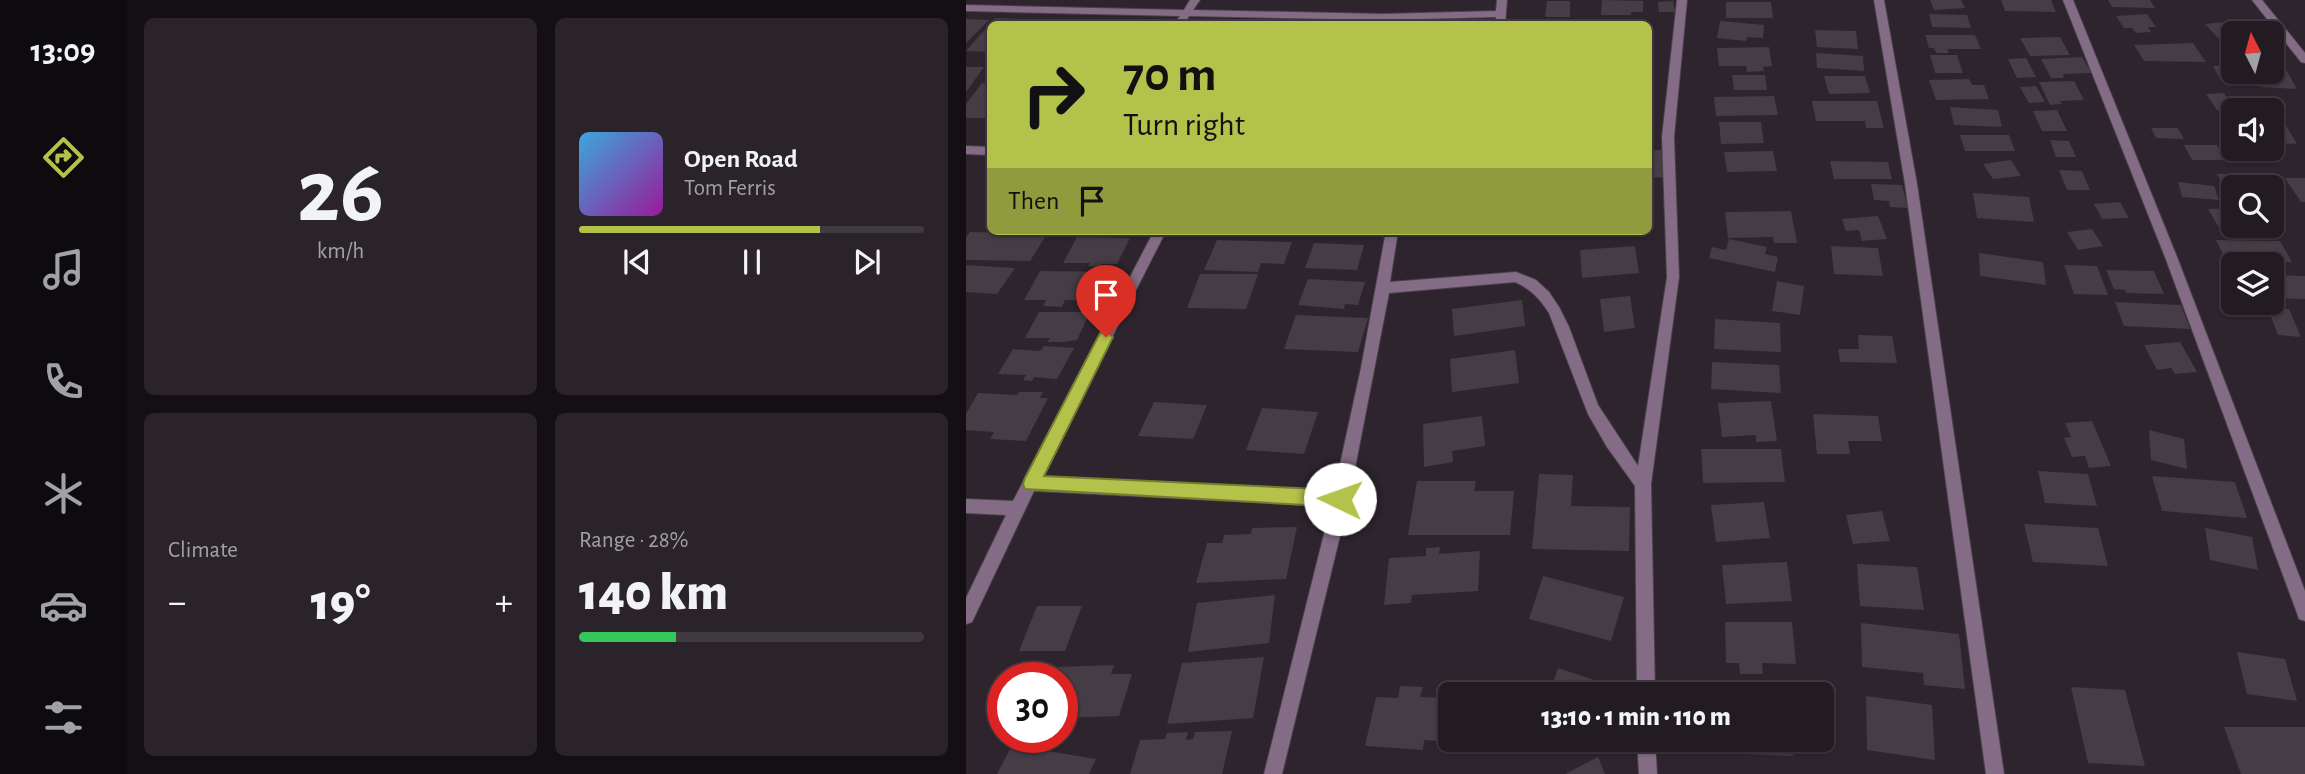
<!DOCTYPE html>
<html lang="en">
<head>
<meta charset="utf-8">
<style>
	:root { --surface:#221b22; --page:#2a242a; --text:#f1f3f6; --muted:#a2a1a5; --line:#3f3940; --accent:#b3c24b }
	body { margin:0; font-family:"Alegreya Sans",sans-serif; background:var(--page); color:var(--text); height:100vh; display:flex; flex-direction:column; font-size:26px; white-space:nowrap }
	* { box-sizing:border-box; margin:0 }
	p { font-size:23px; color:var(--muted) }
	.icon { flex:none; width:38px; height:38px; fill:none; stroke:currentColor; stroke-width:2; stroke-linecap:round; stroke-linejoin:round }
	.map { position:relative; flex:1; overflow:hidden }
	.panel { display:flex; flex-direction:column; gap:18px; padding:18px; background:#130f13; width:840px }
	.panel>* { flex:none }
	.top-card { position:absolute; left:21px; top:21px; width:665px; height:214px; border-radius:10px; box-shadow:0 2px 5px #0004,0 0 0 2px var(--line); background:#b3c24b; color:#111; overflow:hidden }
	.needle { width:46px; rotate:354deg }
	.controls { position:absolute; left:1255px; top:21px; display:grid; gap:14px }
	.controls a { display:grid; place-items:center; width:63px; height:63px; border-radius:10px; background:var(--surface); box-shadow:0 2px 5px #0004,0 0 0 2px var(--line); font-size:35px }
	.speed { position:absolute; left:21px; top:662px; display:flex; gap:14px; font-size:35px; font-weight:700; text-align:center }
	.speed>* { display:grid; place-content:center; width:91px; height:91px; border-radius:50%; background:var(--surface); box-shadow:0 2px 5px #0004,0 0 0 2px var(--line); line-height:1 }
	.speed .limit { border:10px solid #d22; background:#fff; color:#111 }
	.pin { position:absolute; display:grid; place-items:center; width:60px; height:60px; color:#fff; margin:-72px -30px; border-radius:50% 50% 50% 0; rotate:-45deg; box-shadow:0 0 7px #0007 }
	.pin .icon { rotate:45deg }
	.me { position:absolute; width:77px; margin:-38px; rotate:273deg; stroke-linejoin:round; filter:drop-shadow(0 0 5px #0008) }
	.turn { display:flex; align-items:center; gap:24px; height:147px; padding:0 21px; font-size:32px }
	.turn .icon { width:91px; height:91px; stroke-width:2.5 }
	.turn b { display:block; font-size:49px; line-height:60px }
	.then { display:flex; align-items:center; height:66px; padding:0 21px; background:#0003; gap:14px; font-size:26px }
	.big { font-size:52px; font-weight:800; line-height:1.1 }
	.panel .tile { flex:1; display:flex; flex-direction:column; justify-content:center; gap:10px; min-width:0; padding:0 24px; border-radius:10px; background:var(--page) }
	.panel .dial { align-items:center; gap:0 }
	.dial b { font-size:91px; line-height:1 }
	.song { display:flex; align-items:center; gap:21px }
	.cover { width:84px; height:84px; border-radius:10px; background:linear-gradient(135deg,hsl(200 70% 55%),hsl(300 70% 35%)) }
	.played { height:7px; border-radius:4px; background:linear-gradient(90deg,var(--accent) 70%,var(--line) 70%) }
	.keys { display:flex; justify-content:space-around; direction:ltr }
	.heat { display:flex; justify-content:space-between; align-items:center; font-size:38px; direction:ltr }
	.charge { height:10px; border-radius:5px; background:linear-gradient(90deg,#34c759 28%,var(--line) 0) }
	.panel .tiles { flex:1; display:grid; gap:18px; grid-template-columns:repeat(2,1fr) }
	.trip { position:absolute; left:472px; top:682px; width:396px; height:70px; border-radius:10px; background:var(--surface); box-shadow:0 2px 5px #0004,0 0 0 2px var(--line); font-weight:800; line-height:70px; text-align:center }
	main { display:flex; flex:1; min-height:0 }
	.menu { display:flex; flex-direction:column; width:126px; justify-content:space-around; align-items:center; background:#0e0b0e; color:var(--muted) }
	.menu .icon { width:49px; height:49px }
	.menu .selected { color:var(--accent) }
	.menu b { font-size:32px; color:var(--text) }
	.map>svg:first-child { display:block }
	.building { fill:#453c45 }
	.lines { fill:none; stroke-linecap:round; stroke-linejoin:round }
	.street-casing { stroke:#494049; stroke-width:2 }
	.street { fill:#856c86; fill-rule:evenodd }
	.route { fill:#b3c24b; stroke:#747e31; stroke-width:2 }
</style>
</head>
<body>
<main>
<nav class="menu">
<b>13:09</b>
<svg class="icon selected" aria-label="directions" viewBox="0 0 24 24"><path d="M12 3l9 9-9 9-9-9zM9 14v-3h6M13 9l2 2-2 2"/></svg>
<svg class="icon" aria-label="music" viewBox="0 0 24 24"><path d="M9 18V5l10-2v13"/><circle cx="6" cy="18" r="3"/><circle cx="16" cy="16" r="3"/></svg>
<svg class="icon" aria-label="phone" viewBox="0 0 24 24"><path d="M5 4h4l2 5-3 2q2 4 5 5l2-3 5 2v4C11 20 4 13 5 4z"/></svg>
<svg class="icon" aria-label="climate" viewBox="0 0 24 24"><path d="M12 3v18M4 7l16 10M4 17L20 7"/></svg>
<svg class="icon" aria-label="car" viewBox="0 0 24 24"><path d="M5 17H2v-5l4-1 3-4h7l3 4 3 1v5h-3M9 17h6M6 11h13"/><circle cx="7" cy="17" r="2"/><circle cx="17" cy="17" r="2"/></svg>
<svg class="icon" aria-label="filters" viewBox="0 0 24 24"><path d="M4 7h16M4 17h16"/><circle cx="9" cy="7" r="2"/><circle cx="15" cy="17" r="2"/></svg>
</nav>
<section class="panel">
<div class="tiles">
<div class="tile dial"><b>26</b><p>km/h</p></div>
<div class="tile">
<div class="song"><i class="cover"></i><div><b>Open Road</b><p>Tom Ferris</p></div></div>
<div class="played"></div>
<div class="keys"><svg class="icon" aria-label="previous" viewBox="0 0 24 24"><path d="M18 5L8 12l10 7zM5 5v14"/></svg><svg class="icon" aria-label="pause" viewBox="0 0 24 24"><path d="M8 5v14M16 5v14"/></svg><svg class="icon" aria-label="next" viewBox="0 0 24 24"><path d="M6 5l10 7-10 7zM19 5v14"/></svg></div>
</div>
<div class="tile"><p>Climate</p>
<div class="heat"><a>−</a><b class="big">19°</b><a>+</a></div>
</div>
<div class="tile"><p>Range · 28%</p><b class="big">140 km</b><div class="charge"></div></div>
</div>
</section>
<div class="map">
<svg width="1339" height="774" viewBox="0 0 1339 774">
	<rect width="100%" height="100%" fill="#2d242d"/>
	<path class="building" d="M 636,0 L 677,1 L 677,12 L 665,12 L 665,15 L 635,15 Z
		M 964,0 L 995,0 L 999,8 L 968,10 Z
		M 1035,0 L 1085,0 L 1090,12 L 1039,11 Z
		M 1142,0 L 1184,0 L 1189,8 L 1146,7 Z
		M 581,1 L 604,1 L 604,17 L 579,17 Z
		M 707,1 L 709,12 L 693,12 L 692,2 Z
		M 760,2 L 805,2 L 807,18 L 760,18 Z
		M 963,14 L 1001,15 L 1005,28 L 966,27 Z
		M 1181,14 L 1190,27 L 1182,27 L 1185,32 L 1170,33 L 1166,28 L 1158,28 L 1150,16 Z
		M 29,18 L 54,19 L 49,24 L 24,24 L 24,52 L 0,51 Z
		M 0,19 L 23,20 L 0,43 Z
		M 754,21 L 798,25 L 797,38 L 781,37 L 780,41 L 751,38 Z
		M 1272,21 L 1284,33 L 1267,33 L 1267,39 L 1254,40 L 1239,24 Z
		M 849,30 L 890,31 L 892,49 L 851,47 Z
		M 959,35 L 1009,35 L 1015,49 L 981,49 L 983,53 L 970,53 L 968,48 L 963,48 Z
		M 1094,37 L 1104,55 L 1064,56 L 1054,38 Z
		M 1227,43 L 1240,62 L 1178,61 L 1168,45 Z
		M 803,47 L 806,66 L 797,67 L 798,71 L 781,72 L 780,66 L 753,66 L 751,48 Z
		M 850,53 L 897,56 L 898,71 L 851,68 Z
		M 964,55 L 991,55 L 997,73 L 969,73 Z
		M 1116,57 L 1126,73 L 1097,74 L 1098,78 L 1085,78 L 1075,59 Z
		M 1060,58 L 1070,77 L 1051,78 L 1042,59 Z
		M 1247,66 L 1267,66 L 1267,72 L 1280,72 L 1286,83 L 1255,81 Z
		M 0,67 L 18,67 L 0,92 Z
		M 1321,71 L 1331,89 L 1295,87 L 1286,72 Z
		M 766,75 L 799,75 L 801,90 L 768,90 Z
		M 858,76 L 899,76 L 904,93 L 863,94 Z
		M 1003,79 L 1006,85 L 1018,85 L 1023,99 L 970,100 L 963,80 Z
		M 1108,81 L 1118,100 L 1094,101 L 1096,104 L 1084,105 L 1073,82 Z
		M 16,83 L 24,83 L 24,115 L 22,118 L 0,118 L 0,104 Z
		M 1070,86 L 1079,102 L 1063,103 L 1054,87 Z
		M 1258,93 L 1270,110 L 1251,110 L 1240,94 Z
		M 808,96 L 812,115 L 750,116 L 748,97 Z
		M 1284,96 L 1297,96 L 1305,110 L 1293,110 Z
		M 846,101 L 911,101 L 918,128 L 900,128 L 899,121 L 850,121 Z
		M 984,107 L 1032,110 L 1036,127 L 988,125 Z
		M 1091,110 L 1101,131 L 1076,131 L 1067,111 Z
		M 753,122 L 795,122 L 798,143 L 755,144 Z
		M 1306,122 L 1318,122 L 1331,144 L 1309,143 L 1306,137 Z
		M 1185,128 L 1212,128 L 1218,139 L 1190,138 Z
		M 994,135 L 1043,135 L 1049,151 L 999,151 Z
		M 1084,140 L 1103,141 L 1110,157 L 1090,157 Z
		M 1218,145 L 1251,145 L 1260,160 L 1226,160 Z
		M 682,150 L 695,150 L 698,177 L 682,178 Z
		M 807,151 L 811,171 L 761,172 L 758,152 Z
		M 1045,160 L 1055,176 L 1027,179 L 1017,164 Z
		M 864,161 L 922,162 L 926,179 L 868,179 Z
		M 1093,170 L 1116,171 L 1124,190 L 1101,190 Z
		M 1251,174 L 1294,174 L 1302,187 L 1267,187 L 1267,198 L 1264,198 Z
		M 1319,178 L 1339,178 L 1339,202 L 1335,202 Z
		M 1212,182 L 1248,186 L 1253,200 L 1216,197 Z
		M 905,184 L 936,185 L 942,208 L 924,207 L 923,201 L 908,200 Z
		M 1007,193 L 1063,197 L 1068,222 L 1011,218 Z
		M 1154,202 L 1163,218 L 1136,219 L 1128,204 Z
		M 1267,208 L 1267,226 L 1252,226 L 1242,209 Z
		M 825,211 L 831,243 L 808,243 L 807,237 L 762,238 L 759,212 Z
		M 912,216 L 921,239 L 896,241 L 893,230 L 880,231 L 876,219 Z
		M 1126,229 L 1137,246 L 1112,250 L 1101,232 Z
		M 271,231 L 296,231 L 294,237 L 269,237 Z
		M 623,231 L 670,231 L 670,234 L 622,235 Z
		M 4,232 L 81,234 L 64,261 L 0,260 L 0,238 Z
		M 111,237 L 164,238 L 151,264 L 136,264 L 134,267 L 122,266 L 124,263 L 97,263 Z
		M 763,239 L 801,247 L 799,254 L 812,257 L 809,272 L 743,258 L 746,247 L 760,250 Z
		M 251,240 L 326,242 L 318,264 L 295,263 L 292,272 L 238,270 Z
		M 1250,240 L 1314,241 L 1326,262 L 1261,262 Z
		M 348,243 L 398,245 L 391,270 L 339,268 Z
		M 669,246 L 673,273 L 616,278 L 614,250 Z
		M 865,246 L 912,248 L 917,276 L 868,274 Z
		M 1013,253 L 1077,262 L 1080,285 L 1014,276 Z
		M 0,265 L 49,268 L 31,294 L 0,292 Z
		M 1098,265 L 1131,266 L 1142,295 L 1108,294 Z
		M 1140,270 L 1188,271 L 1198,294 L 1160,293 L 1159,290 L 1148,289 Z
		M 74,271 L 158,272 L 142,306 L 110,305 L 113,300 L 99,300 L 96,307 L 77,306 L 80,300 L 58,300 Z
		M 234,274 L 292,274 L 280,309 L 221,308 Z
		M 1306,275 L 1339,276 L 1339,299 L 1306,298 Z
		M 342,279 L 399,282 L 392,305 L 379,304 L 378,309 L 332,305 Z
		M 811,281 L 838,286 L 834,315 L 806,311 Z
		M 664,296 L 669,328 L 638,332 L 634,299 Z
		M 556,300 L 559,326 L 488,336 L 486,309 Z
		M 1149,302 L 1215,305 L 1224,329 L 1158,326 Z
		M 1301,307 L 1323,309 L 1335,337 L 1312,335 Z
		M 73,312 L 124,312 L 111,340 L 97,342 L 81,342 L 84,338 L 59,338 Z
		M 330,315 L 402,318 L 392,352 L 318,349 Z
		M 749,319 L 814,323 L 815,352 L 748,349 Z
		M 892,335 L 926,336 L 931,363 L 874,362 L 872,349 L 893,349 Z
		M 1214,342 L 1231,372 L 1209,374 L 1205,368 L 1191,370 L 1178,345 Z
		M 78,346 L 108,348 L 91,379 L 68,377 L 66,381 L 57,380 L 60,375 L 32,374 L 47,349 L 74,351 Z
		M 549,350 L 553,383 L 486,392 L 484,359 Z
		M 746,362 L 813,365 L 815,393 L 745,389 Z
		M 53,392 L 77,392 L 74,398 L 82,398 L 60,441 L 24,439 L 28,432 L 0,430 L 0,414 L 12,393 L 51,395 Z
		M 805,401 L 811,441 L 790,442 L 790,435 L 756,437 L 752,403 Z
		M 188,402 L 241,405 L 227,439 L 172,436 Z
		M 296,408 L 352,412 L 338,454 L 280,450 Z
		M 847,414 L 912,416 L 916,441 L 882,441 L 884,454 L 851,454 Z
		M 516,416 L 519,446 L 486,451 L 487,462 L 458,467 L 457,424 Z
		M 1126,421 L 1145,466 L 1123,468 L 1119,456 L 1106,457 L 1098,438 L 1105,437 L 1099,423 Z
		M 1183,430 L 1218,439 L 1221,469 L 1185,460 Z
		M 735,449 L 815,449 L 819,482 L 737,483 Z
		M 1072,471 L 1122,474 L 1131,506 L 1079,503 Z
		M 573,474 L 607,475 L 605,506 L 664,507 L 663,551 L 566,549 Z
		M 1186,476 L 1269,482 L 1281,518 L 1196,511 Z
		M 451,481 L 510,481 L 508,491 L 548,491 L 544,535 L 442,535 Z
		M 798,502 L 804,538 L 750,542 L 745,505 Z
		M 916,511 L 924,541 L 887,544 L 880,515 Z
		M 1058,524 L 1132,528 L 1142,566 L 1067,562 Z
		M 331,527 L 320,579 L 230,583 L 241,543 L 256,543 L 258,535 L 285,534 L 286,528 Z
		M 1239,528 L 1286,537 L 1292,570 L 1244,560 Z
		M 474,547 L 473,554 L 514,551 L 512,591 L 446,595 L 445,603 L 418,605 L 423,558 L 460,556 L 460,548 Z
		M 821,562 L 826,601 L 760,604 L 756,565 Z
		M 891,564 L 951,567 L 958,610 L 894,606 Z
		M 577,576 L 658,597 L 645,641 L 563,619 Z
		M 309,595 L 303,643 L 222,652 L 231,603 Z
		M 71,606 L 116,606 L 99,651 L 53,651 Z
		M 759,622 L 826,622 L 830,664 L 796,663 L 797,674 L 774,674 L 773,663 L 760,663 Z
		M 895,623 L 993,634 L 999,689 L 958,685 L 957,673 L 896,667 Z
		M 1271,652 L 1319,659 L 1331,701 L 1281,694 Z
		M 298,657 L 287,718 L 201,724 L 216,663 Z
		M 148,665 L 145,674 L 166,674 L 153,716 L 96,718 L 96,677 L 61,677 L 65,668 Z
		M 592,668 L 652,688 L 650,695 L 583,695 Z
		M 434,686 L 457,687 L 454,697 L 485,698 L 485,742 L 458,740 L 457,750 L 399,746 L 410,697 L 432,698 Z
		M 1105,687 L 1159,690 L 1179,766 L 1122,763 Z
		M 900,696 L 966,705 L 969,760 L 901,750 Z
		M 1258,727 L 1339,727 L 1339,774 L 1275,774 Z
		M 266,731 L 256,774 L 164,774 L 174,740 L 199,739 L 201,733 L 222,732 L 220,740 L 227,739 L 229,732 Z
		M 750,740 L 826,740 L 827,756 L 750,753 Z
		M 46,745 L 130,759 L 123,774 L 31,774 Z
		M 632,757 L 639,774 L 599,774 Z"/>
	<g class="lines">
		<defs>
			<path id="street" d="M 224,0 L 234,0 L 227,10 L 417,14 L 530,11 L 531,0 L 541,0 L 539,24 L 529,24 L 530,17 L 417,20 L 223,16 L 218,24 L 208,24 L 214,16 L 0,11 L 0,5 L 218,10 Z
				M 711,0 L 721,0 L 708,137 L 713,277 L 685,484 L 689,695 L 671,695 L 669,486 L 641,447 L 622,414 L 583,313 C 574,299 565,289 549,282 L 423,293 L 383,499 L 316,774 L 298,774 L 365,506 L 68,491 L 6,622 L 0,624 L 0,598 L 40,515 L 0,513 L 0,499 L 47,501 L 188,231 L 200,231 L 75,477 L 368,492 L 395,368 L 420,231 L 432,231 L 424,282 L 550,272 L 570,280 L 583,292 L 593,307 L 603,327 L 632,405 L 672,466 L 701,277 L 696,137 Z
				M 908,0 L 918,0 L 951,184 L 1038,774 L 1020,774 L 939,184 Z
				M 1097,0 L 1107,0 L 1211,257 L 1339,591 L 1339,621 L 1333,619 L 1331,613 L 1199,257 Z
				M 1286,0 L 1296,0 L 1339,53 L 1339,63 L 1335,62 Z
				M 0,146 L 24,147 L 24,155 L 0,154 Z
				M 671,740 L 689,740 L 691,774 L 673,774 Z"/>
		</defs>
		<use href="#street" class="street-casing"/>
		<use href="#street" class="street"/>
	</g>
	<path class="route" d="M 140,331 L 147,337 L 78,476 L 374,490 L 381,493 L 383,499 L 381,504 L 374,507 L 59,489 L 57,484 L 59,478 L 134,333 Z"/>
</svg>
<div class="controls">
<a><svg class="needle" viewBox="-14 -14 28 28"><path d="M0-13l5 13h-10z" fill="#e53935"/><path d="M0 13l5-13h-10z" fill="#a2a1a5"/></svg></a>
<a><svg class="icon" aria-label="sound" viewBox="0 0 24 24"><path d="M4 9h4l5-4v14l-5-4H4zM17 9q2 3 0 6"/></svg></a>
<a><svg class="icon" aria-label="search" viewBox="0 0 24 24"><circle cx="10" cy="10" r="6"/><path d="M15 15l6 6"/></svg></a>
<a><svg class="icon" aria-label="layers" viewBox="0 0 24 24"><path d="M12 4l9 5-9 5-9-5zM3 14l9 5 9-5"/></svg></a>
</div>
<div class="speed"><div class="limit">30</div></div>
<div class="pin" style="left:140px;top:337px;background:#d93025"><svg class="icon" aria-label="arrive" viewBox="0 0 24 24"><path d="M6 21V4h12l-3 4 3 4H6"/></svg></div>
<svg class="me" style="left:374px;top:499px" viewBox="-20 -20 40 40"><circle r="19" fill="#fff"/><path d="M0-13L10 11 0 6-10 11z" fill="#b3c24b"/></svg>
<div class="trip">13:10 · 1 min · 110 m</div>
<div class="top-card">
<div class="turn"><svg class="icon" aria-label="right" viewBox="0 0 24 24"><path d="M7 20v-9h11M14 6l5 5-5 5"/></svg><div><b>70 m</b>Turn right</div></div>
<div class="then">Then<svg class="icon" aria-label="arrive" viewBox="0 0 24 24"><path d="M6 21V4h12l-3 4 3 4H6"/></svg></div>
</div>
</div>
</main>
</body>
</html>
